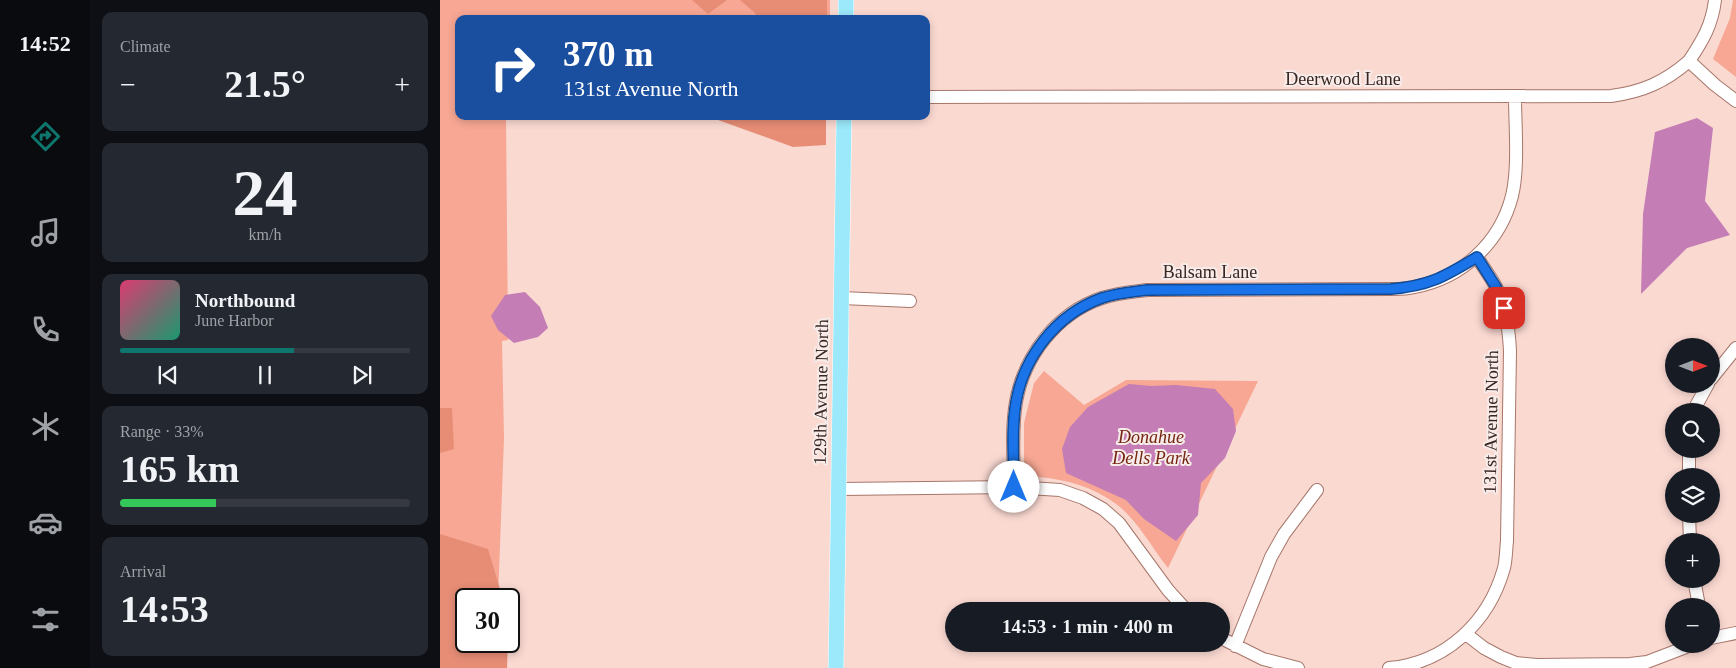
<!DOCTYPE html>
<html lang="en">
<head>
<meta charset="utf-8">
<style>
	:root { --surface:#171b24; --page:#242831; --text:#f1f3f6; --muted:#9ea1a6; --line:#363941; --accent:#0f766e }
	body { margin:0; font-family:Georgia,serif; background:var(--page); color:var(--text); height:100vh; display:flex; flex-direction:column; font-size:19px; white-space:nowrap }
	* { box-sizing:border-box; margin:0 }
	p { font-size:16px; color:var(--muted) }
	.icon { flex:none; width:28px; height:28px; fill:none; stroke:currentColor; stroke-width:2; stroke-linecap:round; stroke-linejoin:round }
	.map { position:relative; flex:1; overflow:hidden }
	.side { display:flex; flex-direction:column; gap:12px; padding:12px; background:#0d0f14; width:350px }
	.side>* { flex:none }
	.top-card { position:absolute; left:15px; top:15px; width:475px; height:105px; border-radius:10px; box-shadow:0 2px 8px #0003; background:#1a4fa0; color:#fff; overflow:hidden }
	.needle { width:32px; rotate:90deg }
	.buttons { position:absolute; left:1225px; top:338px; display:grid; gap:10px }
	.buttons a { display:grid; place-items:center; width:55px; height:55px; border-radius:50%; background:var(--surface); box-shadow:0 2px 8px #0003; font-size:25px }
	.speed { position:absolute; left:15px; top:588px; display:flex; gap:10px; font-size:25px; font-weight:700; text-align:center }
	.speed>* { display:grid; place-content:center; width:65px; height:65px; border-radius:50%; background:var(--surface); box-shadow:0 2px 8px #0003; line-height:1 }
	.speed .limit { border:2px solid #111; border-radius:8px; background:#fff; color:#111 }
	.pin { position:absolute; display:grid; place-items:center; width:42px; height:42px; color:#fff; margin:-21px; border-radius:10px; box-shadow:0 2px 8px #0006 }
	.me { position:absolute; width:55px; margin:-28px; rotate:0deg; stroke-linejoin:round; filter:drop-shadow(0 0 4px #0008) }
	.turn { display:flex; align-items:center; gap:18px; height:105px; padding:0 25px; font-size:22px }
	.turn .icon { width:65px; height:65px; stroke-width:2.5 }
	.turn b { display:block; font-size:35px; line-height:42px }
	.big { font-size:38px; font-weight:700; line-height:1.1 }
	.side .tile { flex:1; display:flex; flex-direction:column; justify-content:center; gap:8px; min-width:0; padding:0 18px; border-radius:10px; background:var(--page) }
	.side .dial { align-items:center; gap:0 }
	.dial b { font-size:65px; line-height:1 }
	.song { display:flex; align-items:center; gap:15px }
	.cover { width:60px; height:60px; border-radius:8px; background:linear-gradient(135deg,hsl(340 70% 55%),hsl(160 70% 35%)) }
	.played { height:5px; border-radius:2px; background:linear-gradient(90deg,var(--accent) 60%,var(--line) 60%) }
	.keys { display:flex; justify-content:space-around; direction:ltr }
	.heat { display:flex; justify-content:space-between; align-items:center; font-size:28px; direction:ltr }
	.charge { height:8px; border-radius:4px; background:linear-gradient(90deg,#34c759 33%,var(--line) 0) }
	.trip { position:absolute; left:505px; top:602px; width:285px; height:50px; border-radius:25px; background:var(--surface); box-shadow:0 2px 8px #0003; font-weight:700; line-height:50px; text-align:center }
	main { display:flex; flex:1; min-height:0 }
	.dock { display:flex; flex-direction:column; width:90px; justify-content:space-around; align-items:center; background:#090b0e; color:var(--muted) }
	.dock .icon { width:35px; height:35px }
	.dock .on { color:var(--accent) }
	.dock b { font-size:22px; color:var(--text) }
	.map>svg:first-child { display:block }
	.green { fill:#f7a793 }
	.forest { fill:#e78d76 }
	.water { fill:#c47db5 }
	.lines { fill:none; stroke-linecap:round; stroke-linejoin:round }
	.minor-casing { stroke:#a7766a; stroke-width:14 }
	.major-casing { stroke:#fff; stroke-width:16 }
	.minor { stroke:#fff; stroke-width:12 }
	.major { stroke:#9be9fb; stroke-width:15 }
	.route-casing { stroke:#114b97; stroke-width:12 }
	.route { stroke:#1a73e8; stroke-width:9 }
	.labels { text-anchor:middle; stroke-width:4; stroke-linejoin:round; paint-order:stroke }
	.street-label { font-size:18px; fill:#3a2621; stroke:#f7ece9 }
	.park-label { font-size:18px; font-style:italic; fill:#742511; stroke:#f7ece9 }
</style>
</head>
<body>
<main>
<nav class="dock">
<b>14:52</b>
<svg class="icon on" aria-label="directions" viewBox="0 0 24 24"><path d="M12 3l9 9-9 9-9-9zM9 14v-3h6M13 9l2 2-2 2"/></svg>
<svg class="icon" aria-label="music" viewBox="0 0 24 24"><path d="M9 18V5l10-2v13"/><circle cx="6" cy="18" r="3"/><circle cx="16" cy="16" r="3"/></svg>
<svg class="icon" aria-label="phone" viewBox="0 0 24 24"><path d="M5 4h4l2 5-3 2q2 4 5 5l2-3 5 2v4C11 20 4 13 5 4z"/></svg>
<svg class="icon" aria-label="climate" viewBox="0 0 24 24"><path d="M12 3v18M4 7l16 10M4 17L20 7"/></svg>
<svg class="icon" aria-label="car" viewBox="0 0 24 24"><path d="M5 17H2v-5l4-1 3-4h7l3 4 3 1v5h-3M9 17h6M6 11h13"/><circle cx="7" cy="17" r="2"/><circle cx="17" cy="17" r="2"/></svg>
<svg class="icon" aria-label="filters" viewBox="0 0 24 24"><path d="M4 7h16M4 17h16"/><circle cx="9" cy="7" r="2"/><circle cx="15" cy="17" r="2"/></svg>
</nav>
<section class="side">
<div class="tile"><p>Climate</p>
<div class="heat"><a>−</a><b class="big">21.5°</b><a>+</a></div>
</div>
<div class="tile dial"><b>24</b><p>km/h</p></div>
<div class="tile">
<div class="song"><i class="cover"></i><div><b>Northbound</b><p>June Harbor</p></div></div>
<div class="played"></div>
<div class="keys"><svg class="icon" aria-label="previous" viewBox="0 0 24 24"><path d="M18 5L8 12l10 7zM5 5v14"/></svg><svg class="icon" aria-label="pause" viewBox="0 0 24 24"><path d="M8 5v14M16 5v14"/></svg><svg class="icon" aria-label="next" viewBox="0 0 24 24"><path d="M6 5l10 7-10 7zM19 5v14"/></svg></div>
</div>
<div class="tile"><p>Range · 33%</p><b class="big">165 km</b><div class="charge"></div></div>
<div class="tile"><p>Arrival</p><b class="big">14:53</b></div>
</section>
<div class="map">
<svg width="1296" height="668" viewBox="0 0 1296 668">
	<rect width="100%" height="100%" fill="#fad9d1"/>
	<path class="green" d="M 0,0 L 390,0 L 390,19 L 19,19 L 19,116 L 66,116 L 68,340 L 62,341 L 64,438 L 58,599 L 26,599 L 26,641 L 0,668 Z
		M 1293,0 L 1296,0 L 1296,77 L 1273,59 L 1290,18 Z
		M 604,371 L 644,405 L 686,380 L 818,381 L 728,568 C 713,549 698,522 680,507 C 653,485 621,478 586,476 L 584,467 L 584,423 L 594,383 Z"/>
	<path class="forest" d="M 252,0 L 287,0 L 268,14 Z
		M 300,0 L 387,0 L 387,19 L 318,19 L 315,13 Z
		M 278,116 L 386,116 L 386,145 L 353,147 L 278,120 Z
		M 0,408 L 12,408 L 14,449 L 0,453 Z
		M 0,534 L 48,549 L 63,599 L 26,599 L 26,641 L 68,641 L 67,668 L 0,668 Z"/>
	<path class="water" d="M 1257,118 L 1273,128 L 1265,201 L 1290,235 L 1247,248 L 1201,294 L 1203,214 L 1215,132 Z
		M 85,292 L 100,307 L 108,328 L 98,337 L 74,343 L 58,330 L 51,316 L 65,295 Z
		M 689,384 L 711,386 L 736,385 L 775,389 L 793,409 L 796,431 L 785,458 L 761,483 L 758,515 L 736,541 L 704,519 L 686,500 L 626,473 L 622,449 L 630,427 L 648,407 Z"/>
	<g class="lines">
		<defs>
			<path id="minor" d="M 1249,61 C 1263,40 1272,25 1275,0
				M 486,97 L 1171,96 C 1202,92 1225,82 1249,61 L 1275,85 L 1296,101
				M 402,298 L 470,301
				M 1271,379 L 1296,348
				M 1255,411 L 1257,404 L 1268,384
				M 1249,449 L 1249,476
				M 574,487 C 574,459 571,430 576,402 C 584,356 617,313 662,298 C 677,293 692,292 707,290 L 951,289 C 959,289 967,289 974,287 C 1022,278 1060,243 1072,196 C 1079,167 1075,126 1075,97
				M 399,489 L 574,487 L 620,490 L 643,498 L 663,509 L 679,523 L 728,590 L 747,611
				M 1249,514 L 1250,541
				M 1254,579 L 1259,606
				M 1026,634 L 1044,648 L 1061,657 L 1076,663 L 1097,665 L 1190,664 L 1207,662 L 1254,644
				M 781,638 L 823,659 L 858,668
				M 1271,638 L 1296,633
				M 795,646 L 831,557 L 844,534 L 877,490
				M 949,668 C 1006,663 1049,622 1064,568 C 1066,560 1066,550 1067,541 L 1070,351 C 1069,329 1066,307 1056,287 C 1050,276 1043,267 1037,257"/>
			<path id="major" d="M 406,19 L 406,0
				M 396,668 L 404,116"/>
		</defs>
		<use href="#minor" class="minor-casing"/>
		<use href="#major" class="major-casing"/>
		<use href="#minor" class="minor"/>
		<use href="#major" class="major"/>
	</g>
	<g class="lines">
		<defs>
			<path id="route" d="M 574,487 C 574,459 571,430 576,402 C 584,356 617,314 662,298 C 677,293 692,292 707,290 L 951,289 C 990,286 1005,276 1037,257 L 1056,287 L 1064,308"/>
		</defs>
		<use href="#route" class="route-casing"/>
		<use href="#route" class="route"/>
	</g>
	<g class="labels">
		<g class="street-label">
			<text x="903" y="85">Deerwood Lane</text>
			<text x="770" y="278">Balsam Lane</text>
			<text transform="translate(381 392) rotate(-89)" y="6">129th Avenue North</text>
			<text transform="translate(1051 422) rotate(-89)" y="6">131st Avenue North</text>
		</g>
		<g class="park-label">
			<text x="711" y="443">Donahue<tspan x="711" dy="21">Dells Park</tspan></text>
		</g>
	</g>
</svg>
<div class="buttons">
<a><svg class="needle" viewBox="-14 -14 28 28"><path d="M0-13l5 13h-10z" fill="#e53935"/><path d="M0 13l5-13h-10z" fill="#9ea1a6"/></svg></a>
<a><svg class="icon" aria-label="search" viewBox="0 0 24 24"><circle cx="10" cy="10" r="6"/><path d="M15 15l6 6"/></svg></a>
<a><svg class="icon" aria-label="layers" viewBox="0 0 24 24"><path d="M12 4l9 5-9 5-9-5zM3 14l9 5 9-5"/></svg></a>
<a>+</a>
<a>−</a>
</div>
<div class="speed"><div class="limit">30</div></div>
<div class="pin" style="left:1064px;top:308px;background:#d93025"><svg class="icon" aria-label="arrive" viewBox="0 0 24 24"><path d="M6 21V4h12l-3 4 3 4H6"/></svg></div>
<svg class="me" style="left:574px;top:487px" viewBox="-20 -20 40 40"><circle r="19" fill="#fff"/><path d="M0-13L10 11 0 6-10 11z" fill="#1a73e8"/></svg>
<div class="trip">14:53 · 1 min · 400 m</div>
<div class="top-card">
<div class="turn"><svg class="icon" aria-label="right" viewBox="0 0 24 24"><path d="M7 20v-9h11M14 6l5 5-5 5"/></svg><div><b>370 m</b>131st Avenue North</div></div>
</div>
</div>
</main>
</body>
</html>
